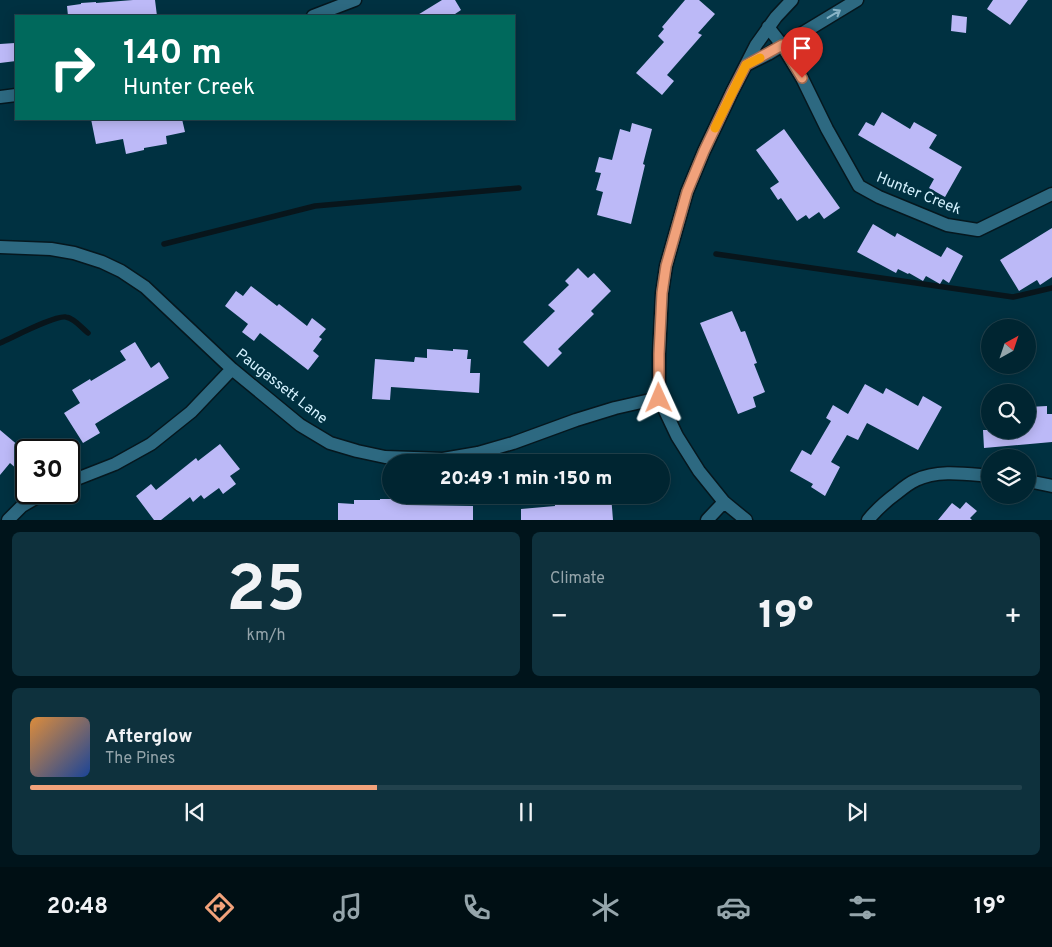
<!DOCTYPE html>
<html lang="en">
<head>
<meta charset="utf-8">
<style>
	:root { --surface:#002531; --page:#0e313d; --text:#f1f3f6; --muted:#95a5ab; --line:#22424d; --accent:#f1a27b }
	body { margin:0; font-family:Overpass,sans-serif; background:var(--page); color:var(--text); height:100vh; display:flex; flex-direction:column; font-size:19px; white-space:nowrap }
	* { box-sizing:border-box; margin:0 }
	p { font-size:16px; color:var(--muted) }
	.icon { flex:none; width:28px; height:28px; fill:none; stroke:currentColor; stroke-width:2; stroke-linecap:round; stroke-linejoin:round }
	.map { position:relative; height:520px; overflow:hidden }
	.details { display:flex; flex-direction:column; gap:12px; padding:12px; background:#00141b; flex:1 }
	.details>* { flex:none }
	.guide { position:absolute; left:15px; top:15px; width:500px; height:105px; border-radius:0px; box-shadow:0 2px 12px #0003,0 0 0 1px var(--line); background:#00695c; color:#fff; overflow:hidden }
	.needle { width:32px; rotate:40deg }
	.fabs { position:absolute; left:981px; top:319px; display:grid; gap:10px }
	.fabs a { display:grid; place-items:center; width:55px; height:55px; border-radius:50%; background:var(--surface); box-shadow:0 2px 12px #0003,0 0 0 1px var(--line); font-size:25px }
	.speed { position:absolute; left:15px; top:439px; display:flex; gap:10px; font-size:25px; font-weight:700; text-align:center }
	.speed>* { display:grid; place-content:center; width:65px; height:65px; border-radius:50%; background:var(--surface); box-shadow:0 2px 12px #0003,0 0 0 1px var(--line); line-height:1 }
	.speed .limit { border:2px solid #111; border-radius:8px; background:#fff; color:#111 }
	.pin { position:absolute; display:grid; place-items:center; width:42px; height:42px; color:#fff; margin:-51px -21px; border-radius:50% 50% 50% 0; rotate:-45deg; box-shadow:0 0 5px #0007 }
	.pin .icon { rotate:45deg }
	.me { position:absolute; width:55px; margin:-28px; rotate:359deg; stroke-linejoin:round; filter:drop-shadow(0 0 4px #0008) }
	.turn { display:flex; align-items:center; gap:18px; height:105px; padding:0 25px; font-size:22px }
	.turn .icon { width:65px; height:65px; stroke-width:2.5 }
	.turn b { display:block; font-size:35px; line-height:42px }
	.big { font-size:38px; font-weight:800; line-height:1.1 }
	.details .widget { flex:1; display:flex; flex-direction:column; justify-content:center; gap:8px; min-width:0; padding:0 18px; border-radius:8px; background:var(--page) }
	.details .dial { align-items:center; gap:0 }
	.dial b { font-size:65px; line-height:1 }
	.song { display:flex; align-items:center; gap:15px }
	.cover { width:60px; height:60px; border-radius:8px; background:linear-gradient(135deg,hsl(30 70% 55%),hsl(220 70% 35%)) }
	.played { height:5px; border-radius:2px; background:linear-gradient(90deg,var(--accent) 35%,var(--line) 35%) }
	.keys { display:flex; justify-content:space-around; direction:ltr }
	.heat { display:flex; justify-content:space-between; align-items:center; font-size:28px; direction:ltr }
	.details .tiles { flex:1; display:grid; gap:12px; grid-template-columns:1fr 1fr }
	.widget:last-child { grid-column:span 2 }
	.trip { position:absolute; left:382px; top:454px; width:288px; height:50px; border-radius:25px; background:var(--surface); box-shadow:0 2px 12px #0003,0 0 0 1px var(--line); font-weight:800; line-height:50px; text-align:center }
	.menu { display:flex; height:80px; justify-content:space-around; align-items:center; background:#000f14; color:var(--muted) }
	.menu .icon { width:35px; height:35px }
	.menu .selected { color:var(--accent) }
	.menu b { font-size:22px; color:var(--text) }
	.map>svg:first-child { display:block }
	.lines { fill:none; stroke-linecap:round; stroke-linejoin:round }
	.stream { stroke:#08151b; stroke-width:5.5 }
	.building { fill:#bcb9f7 }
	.minor-casing { stroke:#05171e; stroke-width:15 }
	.minor { stroke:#2d6981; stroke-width:12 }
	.oneway { stroke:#88b4c6 }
	.route-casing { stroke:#9d6950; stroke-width:12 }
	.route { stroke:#f1a27b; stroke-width:9 }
	.slow { stroke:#f59e0b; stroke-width:9 }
	.labels { text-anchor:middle; stroke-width:5; stroke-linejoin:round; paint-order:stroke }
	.street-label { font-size:15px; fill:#d3f1fe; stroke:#003141 }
</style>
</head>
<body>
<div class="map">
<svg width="1052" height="520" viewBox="0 0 1052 520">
	<rect width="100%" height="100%" fill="#003141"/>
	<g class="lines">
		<path class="stream" d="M 164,244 L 315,206 L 519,188
			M 716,254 L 1013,297 L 1052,288
			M 0,343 C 12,338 55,315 66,317 C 74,318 82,328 88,333"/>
	</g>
	<path class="building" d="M 133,0 L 155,0 L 157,16 L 68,16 L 67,6 L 81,4 L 81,3 L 96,2 L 96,3 Z
		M 442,0 L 455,0 L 461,10 L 452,16 L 416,16 Z
		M 685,0 L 699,0 L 715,14 L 698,33 L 702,35 L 667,75 L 674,81 L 662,95 L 636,73 L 664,42 L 658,36 L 664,29 L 662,27 Z
		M 993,0 L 1028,0 L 1010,25 L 987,9 Z
		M 952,15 L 967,17 L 966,33 L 951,31 Z
		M 15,43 L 16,61 L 0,63 L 0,44 Z
		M 882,112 L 910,129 L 914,122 L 937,135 L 929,148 L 962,167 L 945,197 L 929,188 L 934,179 L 858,135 L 866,122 L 874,126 Z
		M 91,119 L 182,119 L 185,132 L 166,136 L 167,144 L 144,148 L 144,150 L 126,154 L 123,139 L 96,144 Z
		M 632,123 L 652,129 L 643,164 L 645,165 L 631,224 L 597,215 L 603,192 L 596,190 L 601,173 L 595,172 L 599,157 L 612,160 L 620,129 L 630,132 Z
		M 784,129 L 840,208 L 824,219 L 819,212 L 809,219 L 806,215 L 797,221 L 781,198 L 778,200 L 770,188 L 779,182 L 756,150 Z
		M 873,224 L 895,237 L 897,233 L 941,257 L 947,247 L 963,256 L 949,283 L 943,279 L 940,284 L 926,276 L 923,281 L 909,273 L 908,274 L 898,269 L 896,273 L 857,252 Z
		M 1052,228 L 1052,277 L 1040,285 L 1037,280 L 1019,291 L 1000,260 Z
		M 578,268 L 588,278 L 594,273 L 611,291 L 591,311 L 594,314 L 558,349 L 562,353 L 548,367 L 523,342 L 555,311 L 548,305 L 569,285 L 565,281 Z
		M 251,286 L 277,306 L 279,304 L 307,326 L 312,318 L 326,329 L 319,337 L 322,339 L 313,351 L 319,356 L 308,370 L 260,333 L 254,341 L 242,332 L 248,324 L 225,306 L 236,291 L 243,296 Z
		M 732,311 L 741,332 L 745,331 L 757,363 L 754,364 L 765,392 L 753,397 L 756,407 L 738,414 L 700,323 Z
		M 135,342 L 151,368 L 159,362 L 169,378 L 95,424 L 100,433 L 83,443 L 64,413 L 80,403 L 72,390 L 90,379 L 91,381 L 126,360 L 120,351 Z
		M 427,349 L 453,351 L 453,349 L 468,350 L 467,359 L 471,359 L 470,373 L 480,373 L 479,393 L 391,387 L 390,400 L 372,399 L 375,359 L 414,362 L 415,357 L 427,358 Z
		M 865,384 L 883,394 L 886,388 L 918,406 L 923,396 L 942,407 L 918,450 L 867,423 L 858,440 L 847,435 L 831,462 L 840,467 L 825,496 L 811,487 L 813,484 L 790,471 L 802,450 L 811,455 L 831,421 L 826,418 L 833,405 L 848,414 Z
		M 1047,406 L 1047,414 L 1052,414 L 1052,442 L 984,448 L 983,430 L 1028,430 L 1028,407 Z
		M 0,430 L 26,452 L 26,460 L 18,470 L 10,463 L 0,475 Z
		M 220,444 L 240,469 L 230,476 L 236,484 L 223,494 L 219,488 L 204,499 L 201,495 L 193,502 L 190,497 L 161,520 L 154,520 L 136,496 L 151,484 L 156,490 L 196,458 L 198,461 Z
		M 392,495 L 406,495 L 406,505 L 473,506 L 473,520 L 338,520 L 338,503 L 354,504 L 354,500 L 380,500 L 380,499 L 392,499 Z
		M 554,495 L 611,495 L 613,520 L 521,520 L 521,509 L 555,506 Z
		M 966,502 L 977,511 L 970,518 L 972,520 L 938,520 L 952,503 L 960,509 Z"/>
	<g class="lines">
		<defs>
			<path id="minor" d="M 313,16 L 355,0
				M 768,27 L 782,45 L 802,78 L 827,129 L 859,186 L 879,197 L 947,225 L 978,230 L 1052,194
				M 746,65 L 768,54 L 857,0
				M 0,97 L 16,95
				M 0,247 L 51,249 L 74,253 L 102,262 L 121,271 L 145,287 L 232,369 L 300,425 L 330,443 L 357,451 L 385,457 L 443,459 L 478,453 L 513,443 L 576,420 L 615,408 L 659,398
				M 1028,481 L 1052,486
				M 69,482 L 115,464 L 151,444 L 191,412 L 232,369
				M 8,520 L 22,506 L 46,492
				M 707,520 L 724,502
				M 746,520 L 724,502 L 699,471 L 677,436 L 659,398 L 659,354 L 662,293 L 666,266 L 687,192 L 704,151 L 732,92 L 756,45 L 776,17 L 792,0
				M 868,520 C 877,509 886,501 897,493 C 903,488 909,483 916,480 C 938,469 967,474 990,476"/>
		</defs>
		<use href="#minor" class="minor-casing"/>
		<use href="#minor" class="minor"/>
	</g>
	<defs><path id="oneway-shaft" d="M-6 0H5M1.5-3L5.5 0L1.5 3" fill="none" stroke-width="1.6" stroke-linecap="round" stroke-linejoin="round" transform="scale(1.25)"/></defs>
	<use class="oneway" href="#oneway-shaft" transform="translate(834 14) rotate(-31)"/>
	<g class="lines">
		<defs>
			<path id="route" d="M 659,398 L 659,354 L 662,293 L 666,266 L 687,192 L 704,151 L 732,92 L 746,65 L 782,45 L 802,78"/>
		</defs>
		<use href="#route" class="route-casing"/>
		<use href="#route" class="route"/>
		<path class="slow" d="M 715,128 L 746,65 L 760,58"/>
	</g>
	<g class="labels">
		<g class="street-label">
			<text transform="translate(919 193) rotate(22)" y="5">Hunter Creek</text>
			<text transform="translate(282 386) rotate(38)" y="5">Paugassett Lane</text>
		</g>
	</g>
</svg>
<div class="fabs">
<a><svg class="needle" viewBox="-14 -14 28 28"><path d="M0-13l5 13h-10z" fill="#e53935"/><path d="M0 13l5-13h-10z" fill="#95a5ab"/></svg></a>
<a><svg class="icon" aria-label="search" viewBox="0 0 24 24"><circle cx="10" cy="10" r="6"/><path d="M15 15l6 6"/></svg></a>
<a><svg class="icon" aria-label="layers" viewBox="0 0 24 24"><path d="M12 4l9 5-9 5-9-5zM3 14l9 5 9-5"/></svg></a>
</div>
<div class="speed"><div class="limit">30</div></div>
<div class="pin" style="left:802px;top:78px;background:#d93025"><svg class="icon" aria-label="arrive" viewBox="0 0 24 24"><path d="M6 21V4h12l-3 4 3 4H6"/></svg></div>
<svg class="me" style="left:659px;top:398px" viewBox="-20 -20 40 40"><path d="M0-17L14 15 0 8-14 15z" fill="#f1a27b" stroke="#fff" stroke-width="4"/></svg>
<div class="trip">20:49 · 1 min · 150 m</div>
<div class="guide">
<div class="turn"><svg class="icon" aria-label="right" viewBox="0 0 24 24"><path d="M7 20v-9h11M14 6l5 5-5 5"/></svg><div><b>140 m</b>Hunter Creek</div></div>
</div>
</div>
<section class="details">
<div class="tiles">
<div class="widget dial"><b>25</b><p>km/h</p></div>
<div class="widget"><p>Climate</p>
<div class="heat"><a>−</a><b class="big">19°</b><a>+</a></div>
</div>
<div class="widget">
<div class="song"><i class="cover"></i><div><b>Afterglow</b><p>The Pines</p></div></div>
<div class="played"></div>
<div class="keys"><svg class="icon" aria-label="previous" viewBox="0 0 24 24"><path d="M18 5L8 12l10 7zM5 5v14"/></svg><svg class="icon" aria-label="pause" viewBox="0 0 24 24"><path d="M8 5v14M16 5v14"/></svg><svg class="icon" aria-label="next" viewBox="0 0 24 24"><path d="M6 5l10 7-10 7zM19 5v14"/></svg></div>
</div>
</div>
</section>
<nav class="menu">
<b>20:48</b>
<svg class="icon selected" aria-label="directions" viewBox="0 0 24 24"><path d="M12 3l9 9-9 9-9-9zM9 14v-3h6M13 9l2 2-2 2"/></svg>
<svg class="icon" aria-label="music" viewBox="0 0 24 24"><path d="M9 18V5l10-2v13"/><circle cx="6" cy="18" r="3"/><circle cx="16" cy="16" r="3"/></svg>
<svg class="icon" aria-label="phone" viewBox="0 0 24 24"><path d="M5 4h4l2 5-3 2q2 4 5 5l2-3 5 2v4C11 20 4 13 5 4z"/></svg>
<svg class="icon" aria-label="climate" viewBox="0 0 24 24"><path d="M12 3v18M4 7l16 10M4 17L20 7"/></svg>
<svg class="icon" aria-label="car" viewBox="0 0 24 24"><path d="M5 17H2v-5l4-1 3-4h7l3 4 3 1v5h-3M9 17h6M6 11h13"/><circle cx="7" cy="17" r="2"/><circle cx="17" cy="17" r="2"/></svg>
<svg class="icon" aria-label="filters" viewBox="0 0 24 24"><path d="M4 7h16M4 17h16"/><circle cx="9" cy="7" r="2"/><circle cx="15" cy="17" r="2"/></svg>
<b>19°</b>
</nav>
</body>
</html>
